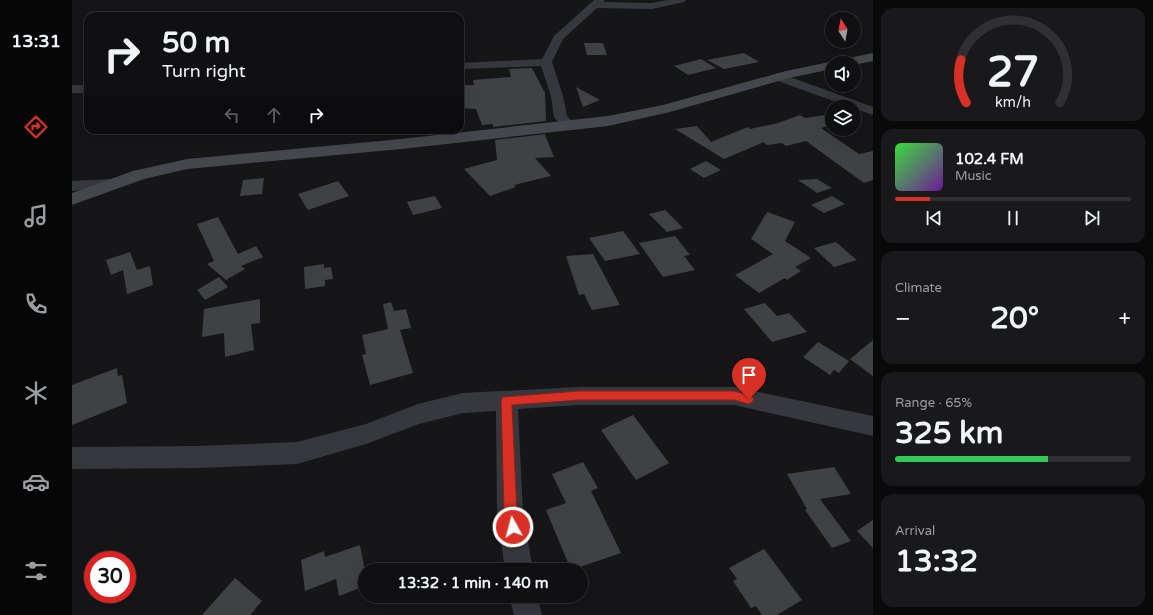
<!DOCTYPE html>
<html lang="en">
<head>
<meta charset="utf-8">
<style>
	:root { --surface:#101012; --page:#19191b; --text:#f1f3f6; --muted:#9c9d9f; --line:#303032; --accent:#d93025 }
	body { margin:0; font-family:"Varela Round",sans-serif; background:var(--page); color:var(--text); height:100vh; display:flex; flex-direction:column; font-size:15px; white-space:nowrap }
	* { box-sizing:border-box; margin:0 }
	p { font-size:13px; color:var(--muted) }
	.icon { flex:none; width:22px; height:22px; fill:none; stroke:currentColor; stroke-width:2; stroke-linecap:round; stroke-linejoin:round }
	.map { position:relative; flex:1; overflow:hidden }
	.side { display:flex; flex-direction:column; gap:8px; padding:8px; background:#09090a; width:280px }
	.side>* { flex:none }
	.top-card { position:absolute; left:12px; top:12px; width:380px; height:122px; border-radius:12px; box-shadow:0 4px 16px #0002,0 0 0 1px var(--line); background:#101012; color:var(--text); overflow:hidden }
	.needle { width:26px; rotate:349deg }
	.buttons { position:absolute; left:753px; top:12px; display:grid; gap:8px }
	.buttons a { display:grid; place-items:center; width:36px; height:36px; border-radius:50%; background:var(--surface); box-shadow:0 4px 16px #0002,0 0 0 1px var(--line); font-size:20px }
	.speed { position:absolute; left:12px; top:551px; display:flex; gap:8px; font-size:20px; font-weight:700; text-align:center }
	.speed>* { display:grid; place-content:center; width:52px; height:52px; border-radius:50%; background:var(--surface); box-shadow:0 4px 16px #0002,0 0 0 1px var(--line); line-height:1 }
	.speed .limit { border:6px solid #d22; background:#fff; color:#111 }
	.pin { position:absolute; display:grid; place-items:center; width:34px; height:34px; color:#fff; margin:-41px -17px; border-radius:50% 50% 50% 0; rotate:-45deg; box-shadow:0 0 4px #0007 }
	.pin .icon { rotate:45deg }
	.me { position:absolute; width:44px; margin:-22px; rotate:353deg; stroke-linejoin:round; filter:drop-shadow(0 0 3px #0008) }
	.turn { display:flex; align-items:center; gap:14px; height:84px; padding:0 12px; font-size:18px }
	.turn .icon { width:52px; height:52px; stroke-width:2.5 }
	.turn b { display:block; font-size:28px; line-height:34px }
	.lanes { display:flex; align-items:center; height:38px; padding:0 12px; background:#0003; justify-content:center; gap:20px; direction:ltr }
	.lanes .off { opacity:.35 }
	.big { font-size:30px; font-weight:700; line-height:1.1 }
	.side .card { flex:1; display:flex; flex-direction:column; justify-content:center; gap:6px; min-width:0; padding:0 14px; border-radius:12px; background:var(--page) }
	.side .dial { align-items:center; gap:0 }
	.dial svg { height:104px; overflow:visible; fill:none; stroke:var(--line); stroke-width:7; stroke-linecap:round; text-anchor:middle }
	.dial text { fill:var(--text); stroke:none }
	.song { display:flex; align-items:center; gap:12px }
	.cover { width:48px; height:48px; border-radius:6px; background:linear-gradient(135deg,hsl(120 70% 55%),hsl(280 70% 35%)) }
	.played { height:4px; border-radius:2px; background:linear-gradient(90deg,var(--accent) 15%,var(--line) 15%) }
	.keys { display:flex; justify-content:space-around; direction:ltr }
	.heat { display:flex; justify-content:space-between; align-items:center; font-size:22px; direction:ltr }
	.charge { height:6px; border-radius:3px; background:linear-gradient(90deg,#34c759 65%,var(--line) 0) }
	.trip { position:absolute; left:286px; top:563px; width:230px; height:40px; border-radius:20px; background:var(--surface); box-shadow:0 4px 16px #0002,0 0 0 1px var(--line); font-weight:700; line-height:40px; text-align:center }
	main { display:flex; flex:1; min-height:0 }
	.menu { display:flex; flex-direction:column; width:72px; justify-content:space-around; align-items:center; background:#060607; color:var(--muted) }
	.menu .icon { width:28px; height:28px }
	.menu .active { color:var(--accent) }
	.menu b { font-size:18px; color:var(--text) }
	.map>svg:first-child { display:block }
	.building { fill:#404145 }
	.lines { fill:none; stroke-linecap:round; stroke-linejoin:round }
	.street { fill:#37383d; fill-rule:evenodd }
	.secondary { fill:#45474d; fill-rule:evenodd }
	.route { fill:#d93025; stroke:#8d1f18 }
</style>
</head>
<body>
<main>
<nav class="menu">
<b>13:31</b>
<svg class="icon active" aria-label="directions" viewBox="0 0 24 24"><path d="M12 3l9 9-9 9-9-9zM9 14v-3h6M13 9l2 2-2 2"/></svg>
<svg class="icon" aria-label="music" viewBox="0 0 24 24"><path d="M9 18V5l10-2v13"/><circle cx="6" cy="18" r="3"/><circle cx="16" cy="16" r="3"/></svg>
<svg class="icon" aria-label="phone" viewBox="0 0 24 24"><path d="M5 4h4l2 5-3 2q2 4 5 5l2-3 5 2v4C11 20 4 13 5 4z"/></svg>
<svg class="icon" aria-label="climate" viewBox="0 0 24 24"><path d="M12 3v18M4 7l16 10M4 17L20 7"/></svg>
<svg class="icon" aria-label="car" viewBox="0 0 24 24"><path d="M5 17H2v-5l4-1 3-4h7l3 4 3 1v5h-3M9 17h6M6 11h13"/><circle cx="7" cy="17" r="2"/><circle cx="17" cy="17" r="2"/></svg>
<svg class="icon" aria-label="filters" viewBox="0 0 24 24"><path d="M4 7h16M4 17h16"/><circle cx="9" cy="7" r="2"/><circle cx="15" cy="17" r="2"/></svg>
</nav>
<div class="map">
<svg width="801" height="615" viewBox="0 0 801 615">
	<rect width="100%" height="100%" fill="#161618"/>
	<path class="building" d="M 512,43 L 531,43 L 535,55 L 515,55 Z
		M 672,53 L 687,62 L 652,69 L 635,60 Z
		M 629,59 L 644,68 L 616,75 L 602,66 Z
		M 460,68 L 473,93 L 474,121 L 421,127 L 421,124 L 410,125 L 404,109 L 388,108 L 388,85 L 402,85 L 401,80 L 439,77 L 437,69 Z
		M 504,87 L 528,100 L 511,107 Z
		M 760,114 L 760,125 L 749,128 L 787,154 L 801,151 L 801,180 L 792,183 L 734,141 L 714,146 L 710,143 L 695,145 L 692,142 L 652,159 L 603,129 L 625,126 L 639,142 L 676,127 L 678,129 L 706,123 L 728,115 L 733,118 Z
		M 474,134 L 473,135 L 482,157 L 463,158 L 479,176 L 442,185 L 444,187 L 418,196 L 392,169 L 425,160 L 423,140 Z
		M 634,161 L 649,170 L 632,178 L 618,169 Z
		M 192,178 L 190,194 L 168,196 L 171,180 Z
		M 745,179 L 760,188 L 745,193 L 726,180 Z
		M 266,181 L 277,196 L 236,210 L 226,194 Z
		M 363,196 L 370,208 L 341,215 L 335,202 Z
		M 760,196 L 773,204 L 752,213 L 739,205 Z
		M 593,210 L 611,228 L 595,232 L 577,214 Z
		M 695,212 L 723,222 L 713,241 L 739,258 L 723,267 L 729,271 L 715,280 L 713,278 L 687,293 L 663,275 L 701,254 L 679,239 Z
		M 146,217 L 166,254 L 184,246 L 191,257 L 169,266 L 173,269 L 154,280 L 135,264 L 142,261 L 125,224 Z
		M 551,231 L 568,254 L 533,261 L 517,238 Z
		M 603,236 L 618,255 L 612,256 L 623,270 L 591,277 L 567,243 Z
		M 764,242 L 780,256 L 785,260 L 762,267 L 742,248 Z
		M 58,252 L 65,270 L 78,266 L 81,285 L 55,294 L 51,270 L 39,275 L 34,260 Z
		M 521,254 L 548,305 L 520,310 L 512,294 L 507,295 L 494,256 Z
		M 252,264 L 252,268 L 259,267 L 261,279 L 253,280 L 253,286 L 233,289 L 232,267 Z
		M 147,277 L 156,287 L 133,300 L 125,290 Z
		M 188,299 L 188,323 L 179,324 L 182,350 L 153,357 L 152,333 L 130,337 L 132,309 Z
		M 319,302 L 322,311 L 334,309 L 339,328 L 328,330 L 341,373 L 298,385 L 290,355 L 294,354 L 290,335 L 316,329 L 311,304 Z
		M 693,303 L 705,316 L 717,313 L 735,332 L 700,342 L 672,309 Z
		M 801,340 L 801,376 L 778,359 Z
		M 746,342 L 777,361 L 767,373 L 762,370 L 758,375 L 731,357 Z
		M 45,368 L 46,376 L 50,375 L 55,403 L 0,425 L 0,385 Z
		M 561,415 L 597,463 L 564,480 L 529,430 Z
		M 511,462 L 526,488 L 519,491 L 549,553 L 499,570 L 474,510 L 494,503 L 480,474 Z
		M 762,467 L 779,494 L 748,499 L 779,541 L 760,548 L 733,510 L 735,509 L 715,474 Z
		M 801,520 L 801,548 L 785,531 Z
		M 288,545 L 293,571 L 293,586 L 267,596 L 264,579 L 233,591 L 229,560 L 252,551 L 253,557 Z
		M 692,549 L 730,600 L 705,615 L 690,615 L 684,606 L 679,608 L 661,581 L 665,579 L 657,568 Z
		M 163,578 L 190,601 L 178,615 L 130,615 Z"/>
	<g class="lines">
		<path class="street" d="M 522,0 L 533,0 L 531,2 L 580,3 L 595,0 L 614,0 L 612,2 L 580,9 L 525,8 L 491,39 L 480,62 L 491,96 L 495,116 L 505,127 L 503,130 L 493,130 L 482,117 L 479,96 L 469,66 L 388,69 L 388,63 L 470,59 L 482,36 Z
			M 707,73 L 801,107 L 801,115 L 703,80 L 701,77 L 703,74 Z
			M 0,85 L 16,85 L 16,93 L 0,93 Z
			M 39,179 L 44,181 L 47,184 L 44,187 L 0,191 L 0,181 Z
			M 507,387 L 662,387 L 801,416 L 801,436 L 662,405 L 507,405 L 446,409 L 451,513 L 461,570 L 433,570 L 425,513 L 424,411 L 391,413 L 347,424 L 294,444 L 225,464 L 125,468 L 0,469 L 0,447 L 125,446 L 225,442 L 294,424 L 346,404 L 391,393 Z
			M 437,596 L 465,596 L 470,615 L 442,615 Z"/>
		<path class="secondary" d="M 801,53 L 801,61 L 782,65 L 782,63 L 760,63 L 760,69 L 717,78 L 598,112 L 536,126 L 329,149 L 115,169 L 72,179 L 0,205 L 0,193 L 61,171 L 115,159 L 329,139 L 536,116 L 591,105 L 714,71 Z"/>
	</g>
	<path class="route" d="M 507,391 L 662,391 L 680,396 L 682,399 L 680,402 L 677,404 L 662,400 L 507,400 L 440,405 L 445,513 L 447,527 L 445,531 L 441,533 L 436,531 L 432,513 L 429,400 L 431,397 Z"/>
</svg>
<div class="buttons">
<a><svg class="needle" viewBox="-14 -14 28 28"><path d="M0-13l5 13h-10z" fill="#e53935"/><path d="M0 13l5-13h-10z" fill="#9c9d9f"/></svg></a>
<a><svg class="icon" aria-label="sound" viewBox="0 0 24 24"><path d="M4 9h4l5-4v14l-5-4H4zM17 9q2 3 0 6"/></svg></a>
<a><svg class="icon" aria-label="layers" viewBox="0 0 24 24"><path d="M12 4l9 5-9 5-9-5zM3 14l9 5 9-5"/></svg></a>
</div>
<div class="speed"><div class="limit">30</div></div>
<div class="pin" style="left:677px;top:399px;background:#d93025"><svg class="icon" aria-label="arrive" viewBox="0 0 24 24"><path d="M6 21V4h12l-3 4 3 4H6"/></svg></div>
<svg class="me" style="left:441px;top:527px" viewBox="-20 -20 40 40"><circle r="17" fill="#d93025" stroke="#fff" stroke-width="3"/><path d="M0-11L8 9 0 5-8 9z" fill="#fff"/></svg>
<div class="trip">13:32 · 1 min · 140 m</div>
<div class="top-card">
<div class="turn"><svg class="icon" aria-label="right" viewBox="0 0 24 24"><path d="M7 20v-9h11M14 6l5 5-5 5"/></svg><div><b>50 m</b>Turn right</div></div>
<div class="lanes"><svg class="icon off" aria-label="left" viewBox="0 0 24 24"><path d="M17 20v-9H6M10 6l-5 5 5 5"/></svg><svg class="icon off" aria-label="ahead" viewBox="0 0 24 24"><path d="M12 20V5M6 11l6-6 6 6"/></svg><svg class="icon" aria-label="right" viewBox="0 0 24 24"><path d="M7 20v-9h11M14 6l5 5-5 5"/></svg></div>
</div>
</div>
<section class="side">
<div class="card dial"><svg viewBox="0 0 100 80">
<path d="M14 69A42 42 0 1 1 86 69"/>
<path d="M14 69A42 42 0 0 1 10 36" stroke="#d93025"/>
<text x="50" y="56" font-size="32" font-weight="700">27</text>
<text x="50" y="72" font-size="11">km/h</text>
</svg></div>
<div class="card">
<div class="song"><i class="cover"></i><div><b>102.4 FM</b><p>Music</p></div></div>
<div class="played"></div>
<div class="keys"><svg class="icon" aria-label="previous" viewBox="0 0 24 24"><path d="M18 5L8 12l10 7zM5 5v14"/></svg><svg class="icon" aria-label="pause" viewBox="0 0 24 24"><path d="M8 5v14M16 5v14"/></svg><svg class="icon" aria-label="next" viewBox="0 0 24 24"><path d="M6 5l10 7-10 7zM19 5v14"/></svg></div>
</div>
<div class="card"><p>Climate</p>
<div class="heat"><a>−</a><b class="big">20°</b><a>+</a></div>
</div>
<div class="card"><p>Range · 65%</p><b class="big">325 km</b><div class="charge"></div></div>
<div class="card"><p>Arrival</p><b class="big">13:32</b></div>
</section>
</main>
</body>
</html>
